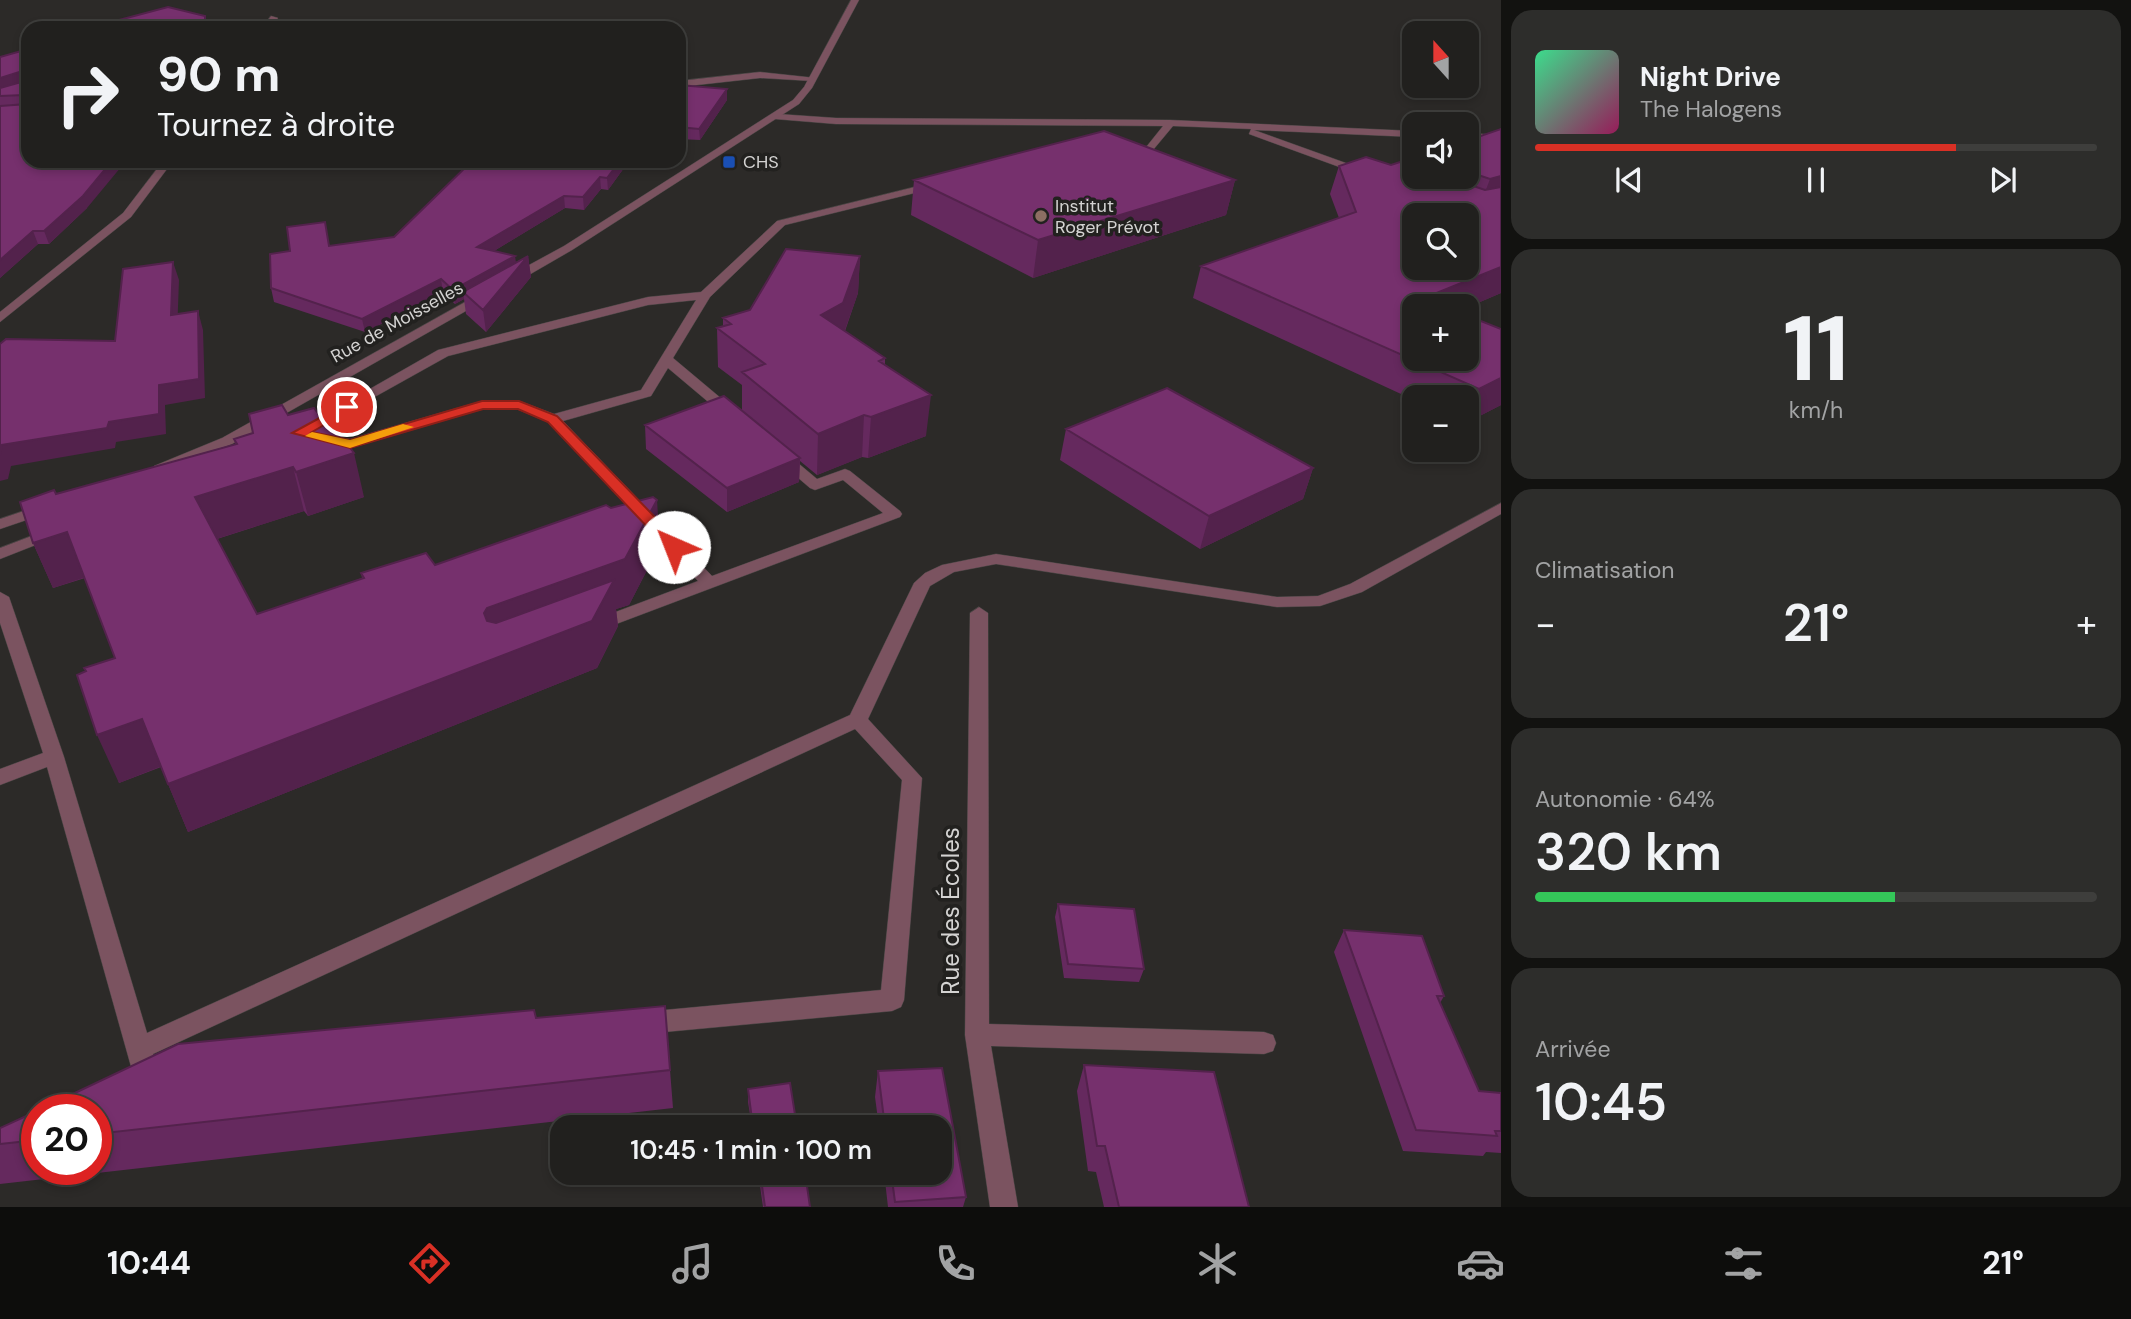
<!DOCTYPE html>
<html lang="fr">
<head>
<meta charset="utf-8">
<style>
	:root { --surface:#21201e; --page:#2d2d2b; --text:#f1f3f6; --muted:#a2a3a4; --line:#3e3e3c; --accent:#d93025 }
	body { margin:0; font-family:"DM Sans",sans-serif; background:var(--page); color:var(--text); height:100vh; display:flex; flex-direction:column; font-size:26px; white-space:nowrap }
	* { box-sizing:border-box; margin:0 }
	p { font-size:23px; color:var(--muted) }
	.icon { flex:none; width:38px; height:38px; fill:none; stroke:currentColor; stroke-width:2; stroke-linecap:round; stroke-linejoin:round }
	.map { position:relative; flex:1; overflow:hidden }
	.drawer { display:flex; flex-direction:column; gap:10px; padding:10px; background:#121210; width:630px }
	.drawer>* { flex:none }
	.banner { position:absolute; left:21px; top:21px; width:665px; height:147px; border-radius:21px; box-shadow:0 4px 10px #0003,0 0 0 2px var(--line); background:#21201e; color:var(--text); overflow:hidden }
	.needle { width:46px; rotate:339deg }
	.buttons { position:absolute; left:1402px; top:21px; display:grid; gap:14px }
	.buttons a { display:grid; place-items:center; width:77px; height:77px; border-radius:14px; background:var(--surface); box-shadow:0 4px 10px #0003,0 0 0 2px var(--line); font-size:35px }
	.speed { position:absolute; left:21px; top:1094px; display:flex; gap:14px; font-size:35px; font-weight:700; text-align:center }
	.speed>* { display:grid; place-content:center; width:91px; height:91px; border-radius:50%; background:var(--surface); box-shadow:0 4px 10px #0003,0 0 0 2px var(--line); line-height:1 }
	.speed .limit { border:10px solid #d22; background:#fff; color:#111 }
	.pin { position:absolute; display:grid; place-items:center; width:60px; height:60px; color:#fff; margin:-30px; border:4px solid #fff; border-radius:50%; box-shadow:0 2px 7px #0007 }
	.me { position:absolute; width:77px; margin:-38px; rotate:316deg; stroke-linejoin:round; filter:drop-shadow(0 0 5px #0008) }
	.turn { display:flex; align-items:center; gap:24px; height:147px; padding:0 21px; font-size:32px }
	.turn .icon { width:91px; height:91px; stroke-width:2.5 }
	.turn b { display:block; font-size:49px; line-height:60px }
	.big { font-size:52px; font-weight:600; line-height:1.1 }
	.drawer .card { flex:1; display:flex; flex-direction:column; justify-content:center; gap:10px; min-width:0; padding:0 24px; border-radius:21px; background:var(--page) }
	.drawer .dial { align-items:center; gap:0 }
	.dial b { font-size:91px; line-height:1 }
	.song { display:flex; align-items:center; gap:21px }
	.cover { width:84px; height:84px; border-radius:10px; background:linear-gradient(135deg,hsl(150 70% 55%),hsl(330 70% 35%)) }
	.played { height:7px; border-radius:4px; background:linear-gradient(90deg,var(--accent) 75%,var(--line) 75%) }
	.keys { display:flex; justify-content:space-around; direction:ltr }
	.heat { display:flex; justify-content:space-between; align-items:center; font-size:38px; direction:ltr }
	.charge { height:10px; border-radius:5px; background:linear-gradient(90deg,#34c759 64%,var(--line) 0) }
	.trip { position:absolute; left:550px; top:1115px; width:402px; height:70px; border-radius:21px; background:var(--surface); box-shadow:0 4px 10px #0003,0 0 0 2px var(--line); font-weight:600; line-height:70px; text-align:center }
	.menu { display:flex; height:112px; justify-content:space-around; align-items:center; background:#0d0d0c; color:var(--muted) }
	.menu .icon { width:49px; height:49px }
	.menu .active { color:var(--accent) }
	.menu b { font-size:32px; color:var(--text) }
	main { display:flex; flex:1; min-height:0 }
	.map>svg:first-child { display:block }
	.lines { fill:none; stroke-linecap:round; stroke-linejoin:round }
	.service-casing { stroke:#474543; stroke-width:1 }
	.minor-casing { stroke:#474543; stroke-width:1 }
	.tertiary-casing { stroke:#474543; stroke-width:1 }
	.service { fill:#7b5360; fill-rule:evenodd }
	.minor { fill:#7b5360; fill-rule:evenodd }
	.tertiary { fill:#7b5360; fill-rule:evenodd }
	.wall { fill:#65295e }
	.shaded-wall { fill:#53224c }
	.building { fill:#76306d; stroke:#53224c; stroke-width:2; fill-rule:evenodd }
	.route { fill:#d93025; stroke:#8d1f18; stroke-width:2 }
	.slow { fill:#f59e0b }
	.transit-dot { fill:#1a4fb4; stroke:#22211f; stroke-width:2.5 }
	.education-dot { fill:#8d6e63; stroke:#22211f; stroke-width:2.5 }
	.labels { text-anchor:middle; stroke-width:7; stroke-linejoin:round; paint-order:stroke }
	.far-poi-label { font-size:18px; fill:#d4d3d2; stroke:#22211f; text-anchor:start }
	.far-street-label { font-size:18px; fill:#d4d3d2; stroke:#22211f }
	.near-street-label { font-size:24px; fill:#d4d3d2; stroke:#22211f }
</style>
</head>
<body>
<main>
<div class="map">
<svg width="1501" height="1207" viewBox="0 0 1501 1207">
	<rect width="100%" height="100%" fill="#2c2a28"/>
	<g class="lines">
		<defs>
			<path id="service" d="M 778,114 L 836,118 L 1170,120 L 1414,131 L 1414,137 L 1254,130 L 1368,171 L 1369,173 L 1364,176 L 1249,134 L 1251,129 L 1173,126 L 1153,150 L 1127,156 L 1124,155 L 1124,151 L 1147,146 L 1163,126 L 836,124 L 775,119 L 775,115 Z
				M 1466,133 L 1501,135 L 1501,141 L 1466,139 Z
				M 935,182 L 939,183 L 939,187 L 785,225 L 710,297 L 673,358 L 735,410 L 735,416 L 725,416 L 668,368 L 651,396 L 563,421 L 712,576 L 883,513 L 843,480 L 815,490 L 810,488 L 776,459 L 774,456 L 776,453 L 786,453 L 817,479 L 845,469 L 850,471 L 900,511 L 902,514 L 900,517 L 595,632 L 586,626 L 589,622 L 698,581 L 548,422 L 517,409 L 483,409 L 350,448 L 318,441 L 316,438 L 323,434 L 350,439 L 482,401 L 519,401 L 554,414 L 641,390 L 696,300 L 648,305 L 448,356 L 310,433 L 300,433 L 298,430 L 438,350 L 648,297 L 701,292 L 777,221 Z
				M 1501,503 L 1501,514 L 1362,592 L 1320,606 L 1277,607 L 996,564 L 954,572 L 930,586 L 868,719 L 922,778 L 904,1000 L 901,1007 L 892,1011 L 643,1034 L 634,1031 L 631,1023 L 634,1015 L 643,1012 L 881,990 L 902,780 L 855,729 L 153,1054 L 154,1057 L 168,1060 L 172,1068 L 168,1076 L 145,1082 L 136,1078 L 132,1070 L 47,767 L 0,785 L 0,769 L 43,753 L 0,623 L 0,592 L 9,597 L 64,757 L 147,1033 L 850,715 L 914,583 L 925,573 L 942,565 L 996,554 L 1277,597 L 1318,596 L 1350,584 Z
				M 55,527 L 61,529 L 63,532 L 61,535 L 0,559 L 0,548 Z"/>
			<path id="minor" d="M 271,16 L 278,18 L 270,28 L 262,28 Z
				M 760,72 L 816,78 L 812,81 L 760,78 L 679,87 L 679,81 Z
				M 163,161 L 173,161 L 131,217 L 0,322 L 0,312 L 123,213 Z
				M 979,607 L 988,613 L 989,1024 L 1264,1032 L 1273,1035 L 1276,1043 L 1273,1051 L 1264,1054 L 991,1046 L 1018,1207 L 990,1207 L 965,1035 L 970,613 Z"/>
			<path id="tertiary" d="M 851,0 L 859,0 L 812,88 L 799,104 L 572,250 L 515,283 L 507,283 L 507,277 L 564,246 L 793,100 L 804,87 Z
				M 483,292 L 487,293 L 487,299 L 232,444 L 167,469 L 157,469 L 154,466 L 222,438 Z
				M 47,503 L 53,505 L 55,508 L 53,511 L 0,529 L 0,519 Z"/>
		</defs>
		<use href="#service" class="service-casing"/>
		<use href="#minor" class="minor-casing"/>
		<use href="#tertiary" class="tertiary-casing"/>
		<use href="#service" class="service"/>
		<use href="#minor" class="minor"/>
		<use href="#tertiary" class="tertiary"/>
	</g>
	<path class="wall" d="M 28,49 L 87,208 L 49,244 L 38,244 L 0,278 L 0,57 Z
		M 679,85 L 727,89 L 727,100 L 700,140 L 679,139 Z
		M 1501,129 L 1501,293 L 1466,308 L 1414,306 L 1501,329 L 1501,405 L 1466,423 L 1466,397 L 1414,397 L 1414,400 L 1193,298 L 1201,266 L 1339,218 L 1330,194 L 1339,166 L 1391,165 L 1414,177 L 1466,177 L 1466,141 Z
		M 629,161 L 608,190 L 601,189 L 584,210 L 565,208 L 494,251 L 516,262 L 528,256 L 531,277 L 486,332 L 466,314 L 464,299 L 455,304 L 443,293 L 365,332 L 274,302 L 271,288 L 394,237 Z
		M 914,180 L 1235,180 L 1226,215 L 1033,278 L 911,215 Z
		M 860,256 L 858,293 L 845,331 L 885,358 L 885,365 L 926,436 L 868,458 L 862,457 L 817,475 L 800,461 L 799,482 L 727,512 L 646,449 L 645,425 L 742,410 L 742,385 L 718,367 L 717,328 L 723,326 L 723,318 L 750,310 Z
		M 288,415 L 364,497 L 308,516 L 304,511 L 217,539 L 257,614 L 362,578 L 361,573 L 435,565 L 660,545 L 629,605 L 616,609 L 618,626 L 597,668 L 188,832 L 161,767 L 119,783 L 86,671 L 115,658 L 85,578 L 53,588 L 33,543 L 56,494 L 235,444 L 234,439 L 253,433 Z
		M 1066,429 L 1313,468 L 1303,499 L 1200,549 L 1060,460 Z
		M 1058,904 L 1144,969 L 1139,982 L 1064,978 L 1055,917 Z
		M 1344,930 L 1444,996 L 1440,1003 L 1479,1091 L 1501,1093 L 1501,1153 L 1486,1152 L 1483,1156 L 1403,1151 L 1334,952 Z
		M 665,1006 L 673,1108 L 0,1184 L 0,1128 L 37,1111 L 37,1169 L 96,1169 L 96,1110 L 536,1018 Z
		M 1084,1065 L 1249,1207 L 1104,1207 L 1096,1172 L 1088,1171 L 1077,1091 Z
		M 942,1068 L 966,1197 L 963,1207 L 888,1207 L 884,1172 L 940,1172 L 940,1127 L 879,1127 L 875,1097 L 878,1071 Z
		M 748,1089 L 797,1127 L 752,1127 L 748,1102 Z
		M 758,1172 L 805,1172 L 810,1207 L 763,1207 Z"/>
	<path class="shaded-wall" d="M 26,70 L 28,81 L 0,89 L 0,78 Z
		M 727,89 L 727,100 L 700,140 L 699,129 Z
		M 112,161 L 126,161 L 87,208 L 49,244 L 44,231 Z
		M 620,161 L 629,161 L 608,190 L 607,178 Z
		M 1501,176 L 1501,202 L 1479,208 L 1490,179 Z
		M 600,177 L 601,189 L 584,210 L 583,197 Z
		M 1235,180 L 1226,215 L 1033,278 L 1038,240 Z
		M 564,196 L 565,208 L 479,260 L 477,247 Z
		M 33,231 L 38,244 L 0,278 L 0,260 Z
		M 515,256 L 517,269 L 528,256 L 531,277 L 486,332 L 483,310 L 463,292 L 464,299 L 455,304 L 453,290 Z
		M 860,256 L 858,293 L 841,341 L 821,315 Z
		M 173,262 L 179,280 L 177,334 L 171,315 Z
		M 1501,267 L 1501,293 L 1466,308 L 1466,306 L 1422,306 L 1424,298 Z
		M 441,279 L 443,293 L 365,332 L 362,319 Z
		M 198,311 L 203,330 L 205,398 L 165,405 L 166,434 L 116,442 L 115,448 L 11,466 L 8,479 L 0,481 L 0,455 L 2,445 L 109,422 L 159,385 Z
		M 1501,378 L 1501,405 L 1466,423 L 1466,420 L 1479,389 Z
		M 931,395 L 926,436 L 868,458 L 871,417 Z
		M 864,415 L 862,457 L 817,475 L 818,434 Z
		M 354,453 L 364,497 L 308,516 L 296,472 Z
		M 800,458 L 799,482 L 727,512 L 727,488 Z
		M 293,467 L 304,511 L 210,541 L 195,497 Z
		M 1313,468 L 1303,499 L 1200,549 L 1209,516 Z
		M 657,500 L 660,545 L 629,605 L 616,609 L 618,626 L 597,668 L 188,832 L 168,784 L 484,613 L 487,608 Z
		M 67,532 L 86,577 L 53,588 L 33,543 Z
		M 142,719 L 162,766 L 119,783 L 97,735 Z"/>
	<path class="building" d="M 168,7 L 205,16 L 205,28 L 89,28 Z
		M 28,49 L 28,161 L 112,161 L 83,196 L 44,231 L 33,231 L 0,260 L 0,106 L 27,104 L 24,95 L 0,96 L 0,88 L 25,81 L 26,70 L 0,78 L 0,57 Z
		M 679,85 L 727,89 L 699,129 L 679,127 Z
		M 1501,129 L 1501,176 L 1490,179 L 1466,171 L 1466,141 Z
		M 1104,131 L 1235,180 L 1038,240 L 914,180 Z
		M 1366,157 L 1391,165 L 1403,161 L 1414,165 L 1414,177 L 1447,177 L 1485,190 L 1501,187 L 1501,267 L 1424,298 L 1444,306 L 1414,306 L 1414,359 L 1466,359 L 1466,315 L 1501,329 L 1501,378 L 1479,389 L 1201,266 L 1356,212 L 1339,166 ZM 1414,215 L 1466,215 L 1466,268 L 1414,268 Z
		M 472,161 L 620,161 L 607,178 L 600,177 L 583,197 L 564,196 L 477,247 L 515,256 L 453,290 L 441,279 L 362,319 L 271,288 L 270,254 L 290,251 L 287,227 L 325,222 L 329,246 L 394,237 Z
		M 786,249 L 860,256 L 843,303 L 821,315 L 885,358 L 879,361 L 931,395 L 871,417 L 864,415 L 818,434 L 742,372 L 765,364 L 717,328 L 731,324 L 723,318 L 750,310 Z
		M 528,256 L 483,310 L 463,292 Z
		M 173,262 L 171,315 L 198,311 L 199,379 L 159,385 L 159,414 L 109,422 L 107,428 L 2,445 L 0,455 L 0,344 L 6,339 L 115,341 L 123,269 Z
		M 1167,388 L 1313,468 L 1209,516 L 1066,429 Z
		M 724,396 L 800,458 L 727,488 L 645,425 Z
		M 282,405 L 288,415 L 314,408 L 323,420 L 328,419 L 354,453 L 296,472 L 293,467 L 195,497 L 257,614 L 364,578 L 361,573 L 426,553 L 435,565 L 606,505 L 611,508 L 653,497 L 657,500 L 625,559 L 487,608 L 484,613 L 487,621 L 496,623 L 614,580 L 592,621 L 168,784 L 142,719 L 97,735 L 77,675 L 86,671 L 84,668 L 115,658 L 67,532 L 33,543 L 20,502 L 54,490 L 56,494 L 237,444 L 234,439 L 253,433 L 249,414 Z
		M 1058,904 L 1134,909 L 1144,969 L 1068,964 Z
		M 1344,930 L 1422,936 L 1444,996 L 1437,996 L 1479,1091 L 1501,1093 L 1501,1131 L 1495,1131 L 1497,1136 L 1416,1130 Z
		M 665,1006 L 670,1070 L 96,1134 L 96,1110 L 39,1110 L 178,1044 L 534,1010 L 536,1018 Z
		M 1084,1065 L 1214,1072 L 1249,1207 L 1119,1207 L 1105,1146 L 1097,1146 Z
		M 942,1068 L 966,1197 L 895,1202 L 891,1172 L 940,1172 L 940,1127 L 885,1127 L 878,1071 Z
		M 790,1083 L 797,1127 L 753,1127 L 748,1089 Z
		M 37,1111 L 37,1140 L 0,1144 L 0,1128 Z
		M 760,1172 L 805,1172 L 810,1207 L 765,1207 Z"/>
	<path class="route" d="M 482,401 L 519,401 L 557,416 L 680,543 L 680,550 L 669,550 L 548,422 L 518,409 L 483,409 L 350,448 L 292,433 L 347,403 L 354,407 L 352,409 L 312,432 L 350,440 Z"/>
	<path class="slow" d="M 403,424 L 414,427 L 350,448 L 305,436 L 312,432 L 350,440 Z"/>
	<rect class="transit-dot" x="722" y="155" width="14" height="14" rx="3.5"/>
	<circle class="education-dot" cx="1041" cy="216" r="7"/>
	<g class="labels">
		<g class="far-poi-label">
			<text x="743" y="168">CHS</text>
			<text x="1055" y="212">Institut<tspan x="1055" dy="21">Roger Prévot</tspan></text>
		</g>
		<g class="far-street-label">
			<text transform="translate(397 322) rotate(-29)" y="6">Rue de Moisselles</text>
		</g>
		<g class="near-street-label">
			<text transform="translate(951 911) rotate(-90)" y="8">Rue des Écoles</text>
		</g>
	</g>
</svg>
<div class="buttons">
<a><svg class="needle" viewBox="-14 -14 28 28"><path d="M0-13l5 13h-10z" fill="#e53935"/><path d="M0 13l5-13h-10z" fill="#a2a3a4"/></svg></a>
<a><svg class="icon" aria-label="sound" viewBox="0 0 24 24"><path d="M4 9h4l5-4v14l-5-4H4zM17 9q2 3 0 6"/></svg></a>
<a><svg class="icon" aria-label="search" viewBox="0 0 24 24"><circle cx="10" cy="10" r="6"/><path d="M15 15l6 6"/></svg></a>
<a>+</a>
<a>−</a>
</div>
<div class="speed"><div class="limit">20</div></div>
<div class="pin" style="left:347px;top:407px;background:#d93025"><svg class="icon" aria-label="arrive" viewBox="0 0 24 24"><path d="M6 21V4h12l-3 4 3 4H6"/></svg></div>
<svg class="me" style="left:674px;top:547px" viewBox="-20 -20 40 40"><circle r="19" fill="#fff"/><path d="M0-13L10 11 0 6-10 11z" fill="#d93025"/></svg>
<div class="trip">10:45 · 1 min · 100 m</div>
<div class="banner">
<div class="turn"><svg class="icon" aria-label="right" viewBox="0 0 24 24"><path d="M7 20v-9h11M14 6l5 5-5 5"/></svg><div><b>90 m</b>Tournez à droite</div></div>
</div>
</div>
<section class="drawer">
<div class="card">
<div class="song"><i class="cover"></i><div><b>Night Drive</b><p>The Halogens</p></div></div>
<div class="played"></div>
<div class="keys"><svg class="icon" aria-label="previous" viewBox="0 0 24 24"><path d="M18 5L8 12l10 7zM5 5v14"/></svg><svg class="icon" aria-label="pause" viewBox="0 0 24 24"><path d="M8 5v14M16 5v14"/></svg><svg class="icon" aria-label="next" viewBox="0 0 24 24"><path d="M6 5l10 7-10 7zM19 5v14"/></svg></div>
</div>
<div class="card dial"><b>11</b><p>km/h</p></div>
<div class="card"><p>Climatisation</p>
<div class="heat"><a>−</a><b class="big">21°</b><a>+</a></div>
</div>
<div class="card"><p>Autonomie · 64%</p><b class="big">320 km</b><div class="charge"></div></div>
<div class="card"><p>Arrivée</p><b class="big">10:45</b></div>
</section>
</main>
<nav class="menu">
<b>10:44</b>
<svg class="icon active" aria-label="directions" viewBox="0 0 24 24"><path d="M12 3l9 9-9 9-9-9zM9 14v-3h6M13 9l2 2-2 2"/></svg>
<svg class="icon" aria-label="music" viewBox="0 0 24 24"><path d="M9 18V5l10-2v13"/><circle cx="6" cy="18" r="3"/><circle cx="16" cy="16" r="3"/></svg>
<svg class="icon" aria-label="phone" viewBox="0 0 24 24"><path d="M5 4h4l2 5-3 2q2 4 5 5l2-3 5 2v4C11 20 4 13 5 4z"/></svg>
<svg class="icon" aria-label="climate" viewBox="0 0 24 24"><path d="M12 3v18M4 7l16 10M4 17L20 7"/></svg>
<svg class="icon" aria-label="car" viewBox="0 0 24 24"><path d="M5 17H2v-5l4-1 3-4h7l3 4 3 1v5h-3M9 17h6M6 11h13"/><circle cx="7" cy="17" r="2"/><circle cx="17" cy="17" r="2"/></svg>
<svg class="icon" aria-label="filters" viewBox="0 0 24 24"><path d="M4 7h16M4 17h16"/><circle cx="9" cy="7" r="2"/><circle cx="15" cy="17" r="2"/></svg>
<b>21°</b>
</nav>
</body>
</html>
